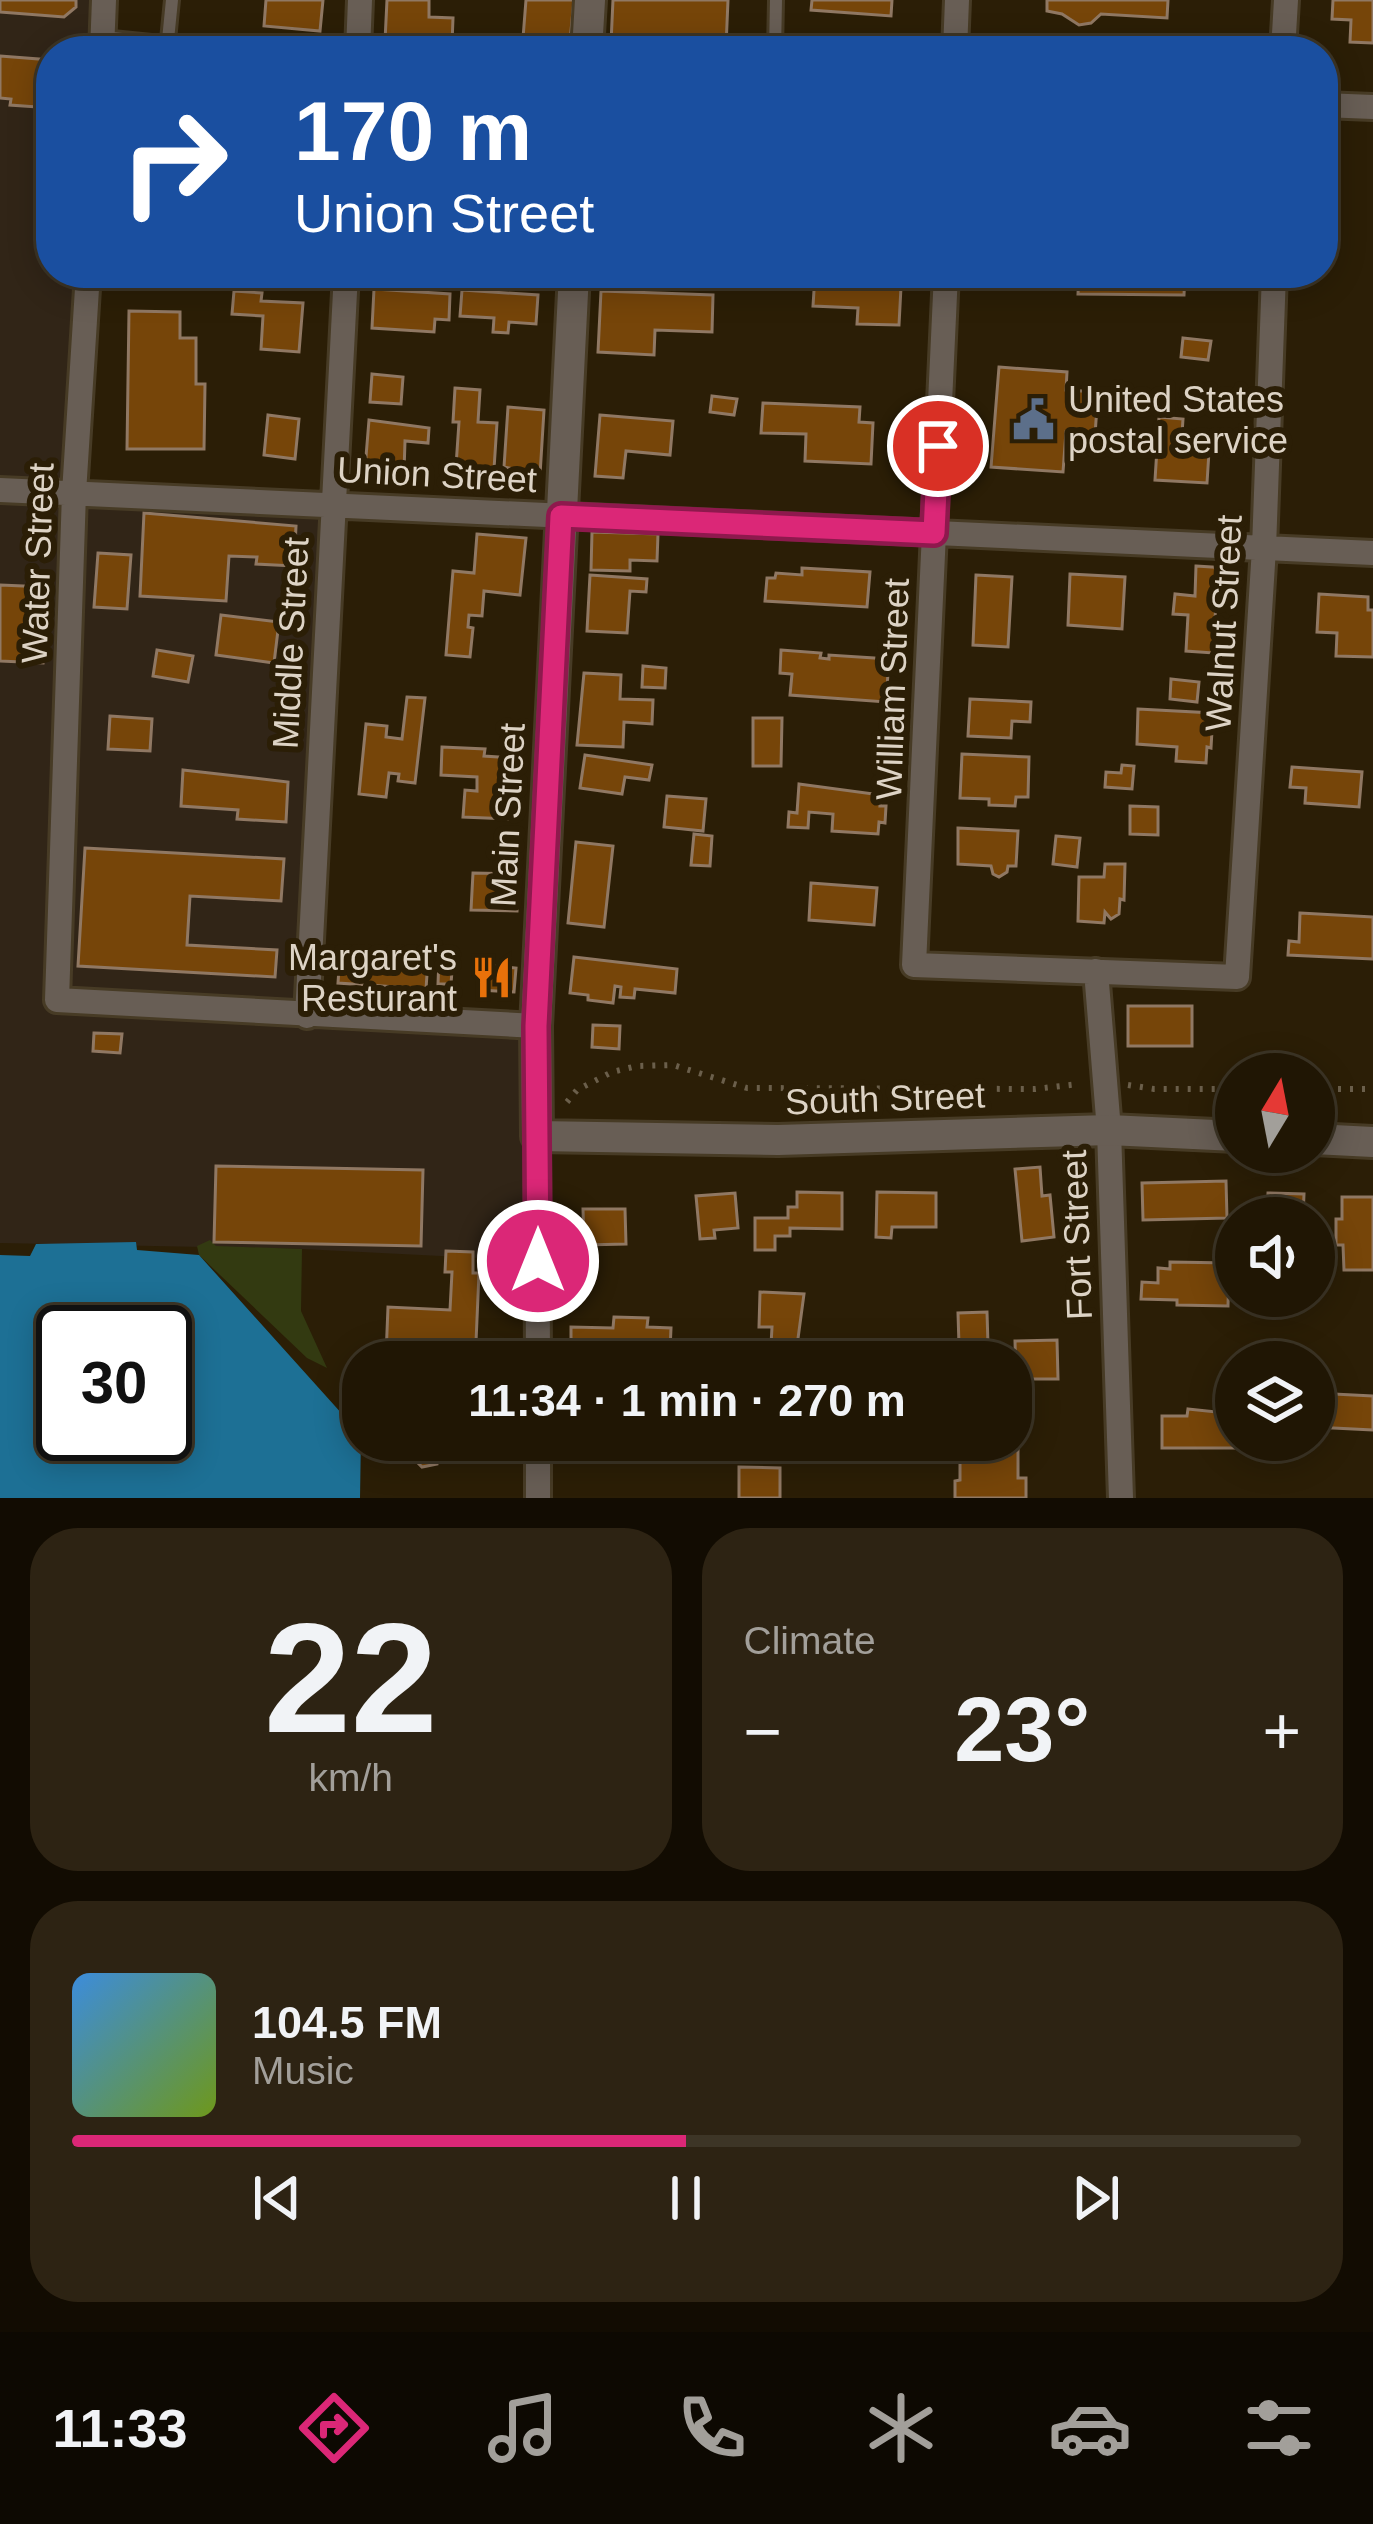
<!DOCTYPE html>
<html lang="en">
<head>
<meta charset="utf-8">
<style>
	:root { --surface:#201604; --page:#2d2313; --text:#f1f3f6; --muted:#a29f9a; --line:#3d3526; --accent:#db2777 }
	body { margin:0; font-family:Arial,sans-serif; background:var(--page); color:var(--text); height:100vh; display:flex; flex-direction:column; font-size:45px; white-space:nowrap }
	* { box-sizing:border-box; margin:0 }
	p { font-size:39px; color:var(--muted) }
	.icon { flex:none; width:66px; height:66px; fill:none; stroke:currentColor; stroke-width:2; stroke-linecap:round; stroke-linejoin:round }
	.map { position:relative; height:1498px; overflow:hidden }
	.drawer { display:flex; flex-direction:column; gap:30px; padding:30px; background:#120c02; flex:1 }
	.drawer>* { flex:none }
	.hud { position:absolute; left:36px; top:36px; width:1302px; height:252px; border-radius:48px; box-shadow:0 6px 30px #0003,0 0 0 3px var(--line); background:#1a4fa0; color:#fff; overflow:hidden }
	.needle { width:78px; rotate:10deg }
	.tools { position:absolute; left:1215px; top:1053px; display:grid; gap:24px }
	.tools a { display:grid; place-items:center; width:120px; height:120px; border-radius:50%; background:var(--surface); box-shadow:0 6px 30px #0003,0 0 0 3px var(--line); font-size:60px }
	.speed { position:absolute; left:36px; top:1305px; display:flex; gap:24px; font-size:60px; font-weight:700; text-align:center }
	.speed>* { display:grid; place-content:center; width:156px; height:156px; border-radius:50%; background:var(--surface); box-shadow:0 6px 30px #0003,0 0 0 3px var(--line); line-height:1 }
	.speed .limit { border:6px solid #111; border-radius:18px; background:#fff; color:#111 }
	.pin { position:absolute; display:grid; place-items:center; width:102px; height:102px; color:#fff; margin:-51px; border:6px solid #fff; border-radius:50%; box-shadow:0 3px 12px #0007 }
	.me { position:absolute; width:132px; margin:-66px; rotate:0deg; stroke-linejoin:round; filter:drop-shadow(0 0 9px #0008) }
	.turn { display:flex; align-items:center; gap:42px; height:252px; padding:0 60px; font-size:54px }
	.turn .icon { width:156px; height:156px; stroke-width:2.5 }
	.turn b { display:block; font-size:84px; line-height:102px }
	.big { font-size:90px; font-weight:700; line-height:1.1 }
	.drawer .widget { flex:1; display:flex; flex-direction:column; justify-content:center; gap:18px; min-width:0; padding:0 42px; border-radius:48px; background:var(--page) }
	.drawer .dial { align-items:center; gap:0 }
	.dial b { font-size:156px; line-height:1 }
	.song { display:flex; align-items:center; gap:36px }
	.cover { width:144px; height:144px; border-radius:18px; background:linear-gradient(135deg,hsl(210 70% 55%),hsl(80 70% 35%)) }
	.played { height:12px; border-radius:6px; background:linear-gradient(90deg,var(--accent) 50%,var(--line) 50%) }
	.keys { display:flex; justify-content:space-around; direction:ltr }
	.heat { display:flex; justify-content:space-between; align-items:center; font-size:66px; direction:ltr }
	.drawer .tiles { flex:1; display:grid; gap:30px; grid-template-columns:1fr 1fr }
	.widget:last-child { grid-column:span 2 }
	.trip { position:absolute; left:342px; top:1341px; width:690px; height:120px; border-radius:48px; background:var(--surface); box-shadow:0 6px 30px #0003,0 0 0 3px var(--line); font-weight:700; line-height:120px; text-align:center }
	.tab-bar { display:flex; height:192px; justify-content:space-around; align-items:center; background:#0d0902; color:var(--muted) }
	.tab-bar .icon { width:84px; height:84px }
	.tab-bar .selected { color:var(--accent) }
	.tab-bar b { font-size:54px; color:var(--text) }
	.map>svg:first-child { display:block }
	.industrial { fill:#312517 }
	.green { fill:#333a11 }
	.water { fill:#1d7095; fill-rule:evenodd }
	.building { fill:#764509; stroke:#907863; stroke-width:3 }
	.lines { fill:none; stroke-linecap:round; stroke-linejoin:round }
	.service-casing { stroke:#473b25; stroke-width:18 }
	.minor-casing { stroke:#473b25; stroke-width:30 }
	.tertiary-casing { stroke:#473b25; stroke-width:36 }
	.path { stroke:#6b5f4b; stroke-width:6; stroke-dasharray:3 9; stroke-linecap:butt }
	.service { stroke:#685e55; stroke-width:12 }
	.minor { stroke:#685e55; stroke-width:24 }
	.tertiary { stroke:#685e55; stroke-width:30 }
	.route-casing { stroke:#8e194d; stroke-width:30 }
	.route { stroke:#db2777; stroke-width:21 }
	.labels { text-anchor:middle; stroke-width:12; stroke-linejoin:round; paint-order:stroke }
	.poi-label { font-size:36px; fill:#ddd3c5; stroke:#2b1e06; text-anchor:start }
	.street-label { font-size:36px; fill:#ddd3c5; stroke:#2b1e06 }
</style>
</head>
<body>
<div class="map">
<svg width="1373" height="1498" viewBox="0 0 1373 1498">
	<rect width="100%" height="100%" fill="#2b1e06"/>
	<path class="industrial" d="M 0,0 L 104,0 L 102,51 L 51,51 L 51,273 L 88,273 L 74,493 L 333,505 L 307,1016 L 536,1026 L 538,1261 L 302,1249 L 0,1243 Z"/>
	<path class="green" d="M 210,1240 L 216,1246 L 302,1249 L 301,1311 L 327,1368 L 307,1358 L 199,1255 L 197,1246 Z"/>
	<path class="water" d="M 136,1242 L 137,1250 L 199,1255 L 361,1435 L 360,1498 L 0,1498 L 0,1255 L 30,1256 L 36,1244 ZM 63,1332 L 165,1332 L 165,1434 L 63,1434 Z"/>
	<path class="building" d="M 0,0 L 76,0 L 76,7 L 64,17 L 0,12 Z
		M 266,0 L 323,0 L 320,31 L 264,26 Z
		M 387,0 L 429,0 L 429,17 L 453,18 L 452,44 L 385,41 Z
		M 526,0 L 574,0 L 569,51 L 522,51 Z
		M 613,0 L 728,0 L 726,47 L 611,43 Z
		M 812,0 L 892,0 L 891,16 L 811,10 Z
		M 1047,0 L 1168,0 L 1167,18 L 1101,14 L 1091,23 L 1079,25 L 1062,14 L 1047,11 Z
		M 1333,0 L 1373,0 L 1373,43 L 1350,42 L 1351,20 L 1332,19 Z
		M 0,56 L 51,60 L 51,108 L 10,105 L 11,99 L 0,98 Z
		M 372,273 L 415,273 L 415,280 L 372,278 Z
		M 1079,273 L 1185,273 L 1184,295 L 1078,294 Z
		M 815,275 L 834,276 L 834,285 L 901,287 L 899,325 L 857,324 L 858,308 L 813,306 Z
		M 374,289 L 450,294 L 449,320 L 435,319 L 434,332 L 372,328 Z
		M 462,290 L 538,295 L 536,324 L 509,322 L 508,333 L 493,332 L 494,318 L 460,316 Z
		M 234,291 L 262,293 L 261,301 L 303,303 L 299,352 L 261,349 L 263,316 L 232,314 Z
		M 601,291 L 713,295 L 712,332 L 655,330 L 654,355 L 598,352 Z
		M 129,311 L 180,312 L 180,338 L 196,338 L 196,384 L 205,384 L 204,449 L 127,449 Z
		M 1183,338 L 1211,341 L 1208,360 L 1181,357 Z
		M 999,367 L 1067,372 L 1066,390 L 1098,392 L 1095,435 L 1066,432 L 1063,472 L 991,467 Z
		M 372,374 L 403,377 L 401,404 L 370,402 Z
		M 455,388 L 480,390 L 478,422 L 497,423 L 494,469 L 456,466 L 459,422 L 453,422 Z
		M 712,396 L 737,399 L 734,415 L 710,412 Z
		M 763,403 L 860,407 L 859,422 L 873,423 L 871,464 L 805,461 L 806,434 L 761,433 Z
		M 508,407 L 544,410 L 540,475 L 504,467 Z
		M 268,415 L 299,419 L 295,459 L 264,455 Z
		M 600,415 L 673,421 L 670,455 L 626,451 L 623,478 L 595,476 Z
		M 1159,417 L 1183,419 L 1182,434 L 1210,436 L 1207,483 L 1155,480 Z
		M 369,420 L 429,428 L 428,443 L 405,441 L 404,472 L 365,469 Z
		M 144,513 L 296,526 L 294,566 L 256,564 L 257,557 L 229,556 L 226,601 L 140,596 Z
		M 592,532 L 658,534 L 657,561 L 630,560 L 630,571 L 591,570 Z
		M 477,534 L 526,538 L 520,595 L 484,591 L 482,616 L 469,615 L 468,627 L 473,628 L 470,657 L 446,655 L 453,571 L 474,573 Z
		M 98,553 L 131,555 L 127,609 L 94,607 Z
		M 1196,566 L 1227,568 L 1225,602 L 1216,602 L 1213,653 L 1186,651 L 1188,615 L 1173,614 L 1175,594 L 1195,596 Z
		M 802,568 L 870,572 L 867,607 L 765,601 L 767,578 L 775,578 L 776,573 L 802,575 Z
		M 1070,574 L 1125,577 L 1122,629 L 1068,625 Z
		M 590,575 L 647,579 L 646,592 L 630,591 L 627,633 L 587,631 Z
		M 976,575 L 1012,577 L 1008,647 L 973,645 Z
		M 0,585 L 46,587 L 43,663 L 0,661 Z
		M 1319,594 L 1368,597 L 1368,610 L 1373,610 L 1373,657 L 1336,656 L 1337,633 L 1317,632 Z
		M 221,615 L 279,622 L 274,663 L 216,655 Z
		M 157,650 L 193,656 L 188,682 L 153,676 Z
		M 781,650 L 821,653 L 820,658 L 829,659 L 829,655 L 889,659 L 886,702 L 790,695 L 792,674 L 780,673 Z
		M 643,666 L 666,668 L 665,688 L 642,687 Z
		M 584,673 L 621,675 L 620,699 L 653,700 L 652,724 L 624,722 L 623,747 L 577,745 Z
		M 1171,679 L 1199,682 L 1197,702 L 1170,699 Z
		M 407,697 L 425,698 L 415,783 L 398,781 L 399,774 L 389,773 L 386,797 L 359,794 L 366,724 L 387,726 L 386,737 L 402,739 Z
		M 970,699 L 1031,702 L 1030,722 L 1012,721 L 1011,738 L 968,736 Z
		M 1138,709 L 1213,713 L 1211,748 L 1207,747 L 1206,763 L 1176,761 L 1177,747 L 1137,744 Z
		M 110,716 L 152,719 L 150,751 L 108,749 Z
		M 753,718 L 782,718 L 781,766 L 753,766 Z
		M 442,747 L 485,749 L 484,756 L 514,758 L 511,819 L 463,817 L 465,790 L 477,791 L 477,777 L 441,775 Z
		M 962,754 L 1029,757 L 1028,797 L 1016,797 L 1015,806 L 989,805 L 989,799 L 960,798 Z
		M 585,755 L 652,765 L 649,780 L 625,777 L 622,794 L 580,788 Z
		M 1122,765 L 1134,766 L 1132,789 L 1105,787 L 1106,772 L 1121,773 Z
		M 1292,767 L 1362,772 L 1359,807 L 1305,803 L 1306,788 L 1290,787 Z
		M 183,770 L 288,782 L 286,822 L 237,819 L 238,810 L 181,806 Z
		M 799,784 L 881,795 L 880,806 L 886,806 L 885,823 L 879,822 L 878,834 L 832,831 L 833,814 L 809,812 L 808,828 L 788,827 L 789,812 L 797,813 Z
		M 667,796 L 706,799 L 703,831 L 664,827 Z
		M 1130,806 L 1158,807 L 1158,835 L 1130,834 Z
		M 958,828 L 1018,831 L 1016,866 L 1008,866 L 1007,872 L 999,877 L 993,874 L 991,866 L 958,864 Z
		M 694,834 L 712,836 L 710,866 L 691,865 Z
		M 1056,836 L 1080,838 L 1077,867 L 1053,864 Z
		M 576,842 L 613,846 L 604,927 L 568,923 Z
		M 85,848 L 284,859 L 281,901 L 190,896 L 187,945 L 277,950 L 275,977 L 78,966 Z
		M 1105,864 L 1125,864 L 1124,900 L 1120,899 L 1119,914 L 1111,919 L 1105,912 L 1104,923 L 1078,921 L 1079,877 L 1104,877 Z
		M 473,873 L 518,874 L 517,911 L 471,910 Z
		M 811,883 L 877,888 L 874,925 L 809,920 Z
		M 1300,913 L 1373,917 L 1373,959 L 1288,955 L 1289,941 L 1299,942 Z
		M 377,951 L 386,952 L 386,957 L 428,960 L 426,989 L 338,983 L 340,954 L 377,957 Z
		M 439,957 L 453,957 L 451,984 L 438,984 Z
		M 574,957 L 677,969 L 675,993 L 635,989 L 634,998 L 620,997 L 621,987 L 615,986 L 613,1003 L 588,1000 L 588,995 L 570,993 Z
		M 481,965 L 516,968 L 514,992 L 479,990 Z
		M 1128,1006 L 1192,1006 L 1192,1046 L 1128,1046 Z
		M 593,1025 L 620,1026 L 619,1049 L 592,1047 Z
		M 94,1033 L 122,1034 L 120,1053 L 93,1051 Z
		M 216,1166 L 423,1170 L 421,1246 L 214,1242 Z
		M 1040,1167 L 1042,1196 L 1050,1195 L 1054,1237 L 1022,1241 L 1015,1169 Z
		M 1226,1181 L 1227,1218 L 1143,1220 L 1142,1183 Z
		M 797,1192 L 842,1193 L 842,1229 L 790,1228 L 790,1236 L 775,1236 L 775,1250 L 755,1250 L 755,1218 L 788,1218 L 788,1207 L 797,1207 Z
		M 877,1192 L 936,1193 L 936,1227 L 892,1227 L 891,1238 L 876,1237 Z
		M 735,1193 L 738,1228 L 714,1230 L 715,1238 L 700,1239 L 696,1196 Z
		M 1268,1193 L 1304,1194 L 1303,1218 L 1267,1218 Z
		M 1342,1197 L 1373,1197 L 1373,1270 L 1344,1270 L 1343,1245 L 1336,1245 L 1336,1219 L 1342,1219 Z
		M 583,1209 L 625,1209 L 626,1244 L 584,1245 Z
		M 1230,1221 L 1236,1222 L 1236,1246 L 1227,1246 Z
		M 446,1251 L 473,1252 L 473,1273 L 479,1273 L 476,1342 L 470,1342 L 469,1360 L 443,1359 L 444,1350 L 406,1349 L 406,1356 L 386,1356 L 388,1307 L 450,1310 L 452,1272 L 445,1272 Z
		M 1170,1262 L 1229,1263 L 1228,1306 L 1177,1305 L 1177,1300 L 1141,1299 L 1142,1282 L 1158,1283 L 1158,1268 L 1170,1269 Z
		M 760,1292 L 804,1294 L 797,1346 L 771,1345 L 772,1327 L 759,1327 Z
		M 987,1312 L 988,1345 L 959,1345 L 958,1313 Z
		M 614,1317 L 648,1318 L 647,1327 L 671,1328 L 670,1350 L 644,1350 L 644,1343 L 615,1342 L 614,1362 L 571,1362 L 571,1327 L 613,1328 Z
		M 1057,1340 L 1058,1379 L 1016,1379 L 1015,1341 Z
		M 1314,1393 L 1373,1396 L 1373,1430 L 1314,1427 Z
		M 1188,1409 L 1236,1414 L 1236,1440 L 1244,1440 L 1244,1448 L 1162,1448 L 1162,1416 L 1187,1416 Z
		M 1011,1437 L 1018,1437 L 1018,1478 L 1026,1478 L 1026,1498 L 955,1498 L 955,1481 L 960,1480 L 960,1450 L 948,1450 L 948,1440 Z
		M 414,1440 L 471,1440 L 471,1450 L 438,1449 L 437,1464 L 422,1467 L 413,1458 Z
		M 568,1440 L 632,1440 L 632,1446 L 612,1446 L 611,1461 L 567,1460 Z
		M 651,1440 L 685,1440 L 685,1448 L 651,1446 Z
		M 739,1467 L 780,1468 L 780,1498 L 739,1498 Z"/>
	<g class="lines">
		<defs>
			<path id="service" d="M 167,50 L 172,0
				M 775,51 L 776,0"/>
			<path id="minor" d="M 102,43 L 180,51
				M 102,51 L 104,0
				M 358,51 L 360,0
				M 955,51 L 957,0
				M 1283,51 L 1286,0
				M 1323,105 L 1373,107
				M 88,273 L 74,493 L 57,1000 L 536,1026
				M 946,273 L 914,965 L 1237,977 L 1264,548 L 1274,273
				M 0,490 L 1373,553
				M 1096,971 L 1109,1130 L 1121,1498
				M 307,1016 L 346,273
				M 537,1136 L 538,1362
				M 538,1498 L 538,1440"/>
			<path id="tertiary" d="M 587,51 L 590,0
				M 574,273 L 536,1026 L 537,1136 L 778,1140 L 1109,1130 L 1236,1136
				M 1314,1139 L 1373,1142"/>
		</defs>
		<use href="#service" class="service-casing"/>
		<use href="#minor" class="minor-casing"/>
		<use href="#tertiary" class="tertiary-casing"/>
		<path class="path" d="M 1128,1085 L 1154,1089 L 1236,1089
			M 1314,1089 L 1373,1089
			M 567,1102 L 577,1090 L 612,1072 L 637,1066 L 673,1065 L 747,1088 L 1035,1089 L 1079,1084"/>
		<use href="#service" class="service"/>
		<use href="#minor" class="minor"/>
		<use href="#tertiary" class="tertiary"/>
	</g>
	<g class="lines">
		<defs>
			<path id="route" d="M 538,1261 L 536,1026 L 561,516 L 934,533 L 938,446"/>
		</defs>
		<use href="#route" class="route-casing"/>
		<use href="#route" class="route"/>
	</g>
	<defs>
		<symbol id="civic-bare" viewBox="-9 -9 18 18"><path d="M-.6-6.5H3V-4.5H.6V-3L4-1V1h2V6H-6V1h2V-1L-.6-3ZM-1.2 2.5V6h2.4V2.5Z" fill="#5c6f8a" stroke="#2b1e06" stroke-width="2.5" paint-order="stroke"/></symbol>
		<symbol id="restaurant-bare" viewBox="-9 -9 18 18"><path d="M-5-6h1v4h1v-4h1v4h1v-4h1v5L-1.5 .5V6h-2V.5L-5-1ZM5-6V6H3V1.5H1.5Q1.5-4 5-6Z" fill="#e8710a" stroke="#2b1e06" stroke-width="2.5" paint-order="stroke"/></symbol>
	</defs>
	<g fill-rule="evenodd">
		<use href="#civic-bare" x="1004" y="390" width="59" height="59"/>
		<use href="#restaurant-bare" x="462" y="948" width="59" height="59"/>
	</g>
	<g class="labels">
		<g class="poi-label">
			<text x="1068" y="412">United States<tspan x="1068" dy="41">postal service</tspan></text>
			<text x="457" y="970" text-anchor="end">Margaret's<tspan x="457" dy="41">Resturant</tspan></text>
		</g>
		<g class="street-label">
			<text transform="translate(437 474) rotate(3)" y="13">Union Street</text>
			<text transform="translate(37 563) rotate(-88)" y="13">Water Street</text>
			<text transform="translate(1223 623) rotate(-87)" y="13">Walnut Street</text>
			<text transform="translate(290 643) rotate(-87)" y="13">Middle Street</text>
			<text transform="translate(892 689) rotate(-88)" y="13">William Street</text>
			<text transform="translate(507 815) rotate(-87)" y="13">Main Street</text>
			<text transform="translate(885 1098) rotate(-2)" y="13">South Street</text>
			<text transform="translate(1076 1235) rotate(-92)" y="13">Fort Street</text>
		</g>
	</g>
</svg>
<div class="tools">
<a><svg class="needle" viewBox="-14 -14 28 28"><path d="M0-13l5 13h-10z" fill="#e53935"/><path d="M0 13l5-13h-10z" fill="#a29f9a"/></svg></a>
<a><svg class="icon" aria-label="sound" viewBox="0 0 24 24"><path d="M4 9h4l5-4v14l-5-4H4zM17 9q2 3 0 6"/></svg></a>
<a><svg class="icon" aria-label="layers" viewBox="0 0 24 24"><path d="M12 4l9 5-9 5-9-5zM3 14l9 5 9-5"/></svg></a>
</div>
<div class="speed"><div class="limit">30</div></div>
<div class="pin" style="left:938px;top:446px;background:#d93025"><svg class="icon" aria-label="arrive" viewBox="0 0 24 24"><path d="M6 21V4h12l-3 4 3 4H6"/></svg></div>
<svg class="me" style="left:538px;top:1261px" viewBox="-20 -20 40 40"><circle r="17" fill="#db2777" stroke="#fff" stroke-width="3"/><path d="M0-11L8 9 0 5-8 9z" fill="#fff"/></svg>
<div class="trip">11:34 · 1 min · 270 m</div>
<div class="hud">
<div class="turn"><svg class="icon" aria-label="right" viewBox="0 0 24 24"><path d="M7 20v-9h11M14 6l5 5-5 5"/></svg><div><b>170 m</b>Union Street</div></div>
</div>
</div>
<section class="drawer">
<div class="tiles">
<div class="widget dial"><b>22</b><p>km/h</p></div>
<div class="widget"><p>Climate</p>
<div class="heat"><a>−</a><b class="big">23°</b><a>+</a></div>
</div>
<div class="widget">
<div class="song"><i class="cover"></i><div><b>104.5 FM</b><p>Music</p></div></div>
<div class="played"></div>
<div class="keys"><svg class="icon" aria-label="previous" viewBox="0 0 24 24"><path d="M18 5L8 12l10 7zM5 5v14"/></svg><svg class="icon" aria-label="pause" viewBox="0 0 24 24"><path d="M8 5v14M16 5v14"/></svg><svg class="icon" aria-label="next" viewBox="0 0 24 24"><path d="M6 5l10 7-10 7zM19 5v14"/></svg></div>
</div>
</div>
</section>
<nav class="tab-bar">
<b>11:33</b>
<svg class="icon selected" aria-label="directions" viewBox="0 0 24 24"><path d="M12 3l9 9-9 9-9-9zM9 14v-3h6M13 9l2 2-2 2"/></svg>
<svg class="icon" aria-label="music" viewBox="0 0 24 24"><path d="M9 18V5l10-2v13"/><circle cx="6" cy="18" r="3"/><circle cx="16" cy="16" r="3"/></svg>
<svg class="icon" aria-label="phone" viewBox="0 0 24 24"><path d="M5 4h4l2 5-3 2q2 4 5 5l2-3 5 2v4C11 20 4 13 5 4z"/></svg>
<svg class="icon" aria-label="climate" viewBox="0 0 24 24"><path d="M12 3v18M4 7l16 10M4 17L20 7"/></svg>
<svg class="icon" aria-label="car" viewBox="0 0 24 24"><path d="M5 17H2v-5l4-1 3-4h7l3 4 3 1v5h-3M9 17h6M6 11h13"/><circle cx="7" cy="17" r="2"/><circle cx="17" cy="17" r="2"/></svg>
<svg class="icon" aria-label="filters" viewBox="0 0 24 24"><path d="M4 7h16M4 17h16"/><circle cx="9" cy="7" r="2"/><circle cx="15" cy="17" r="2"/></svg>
</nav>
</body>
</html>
